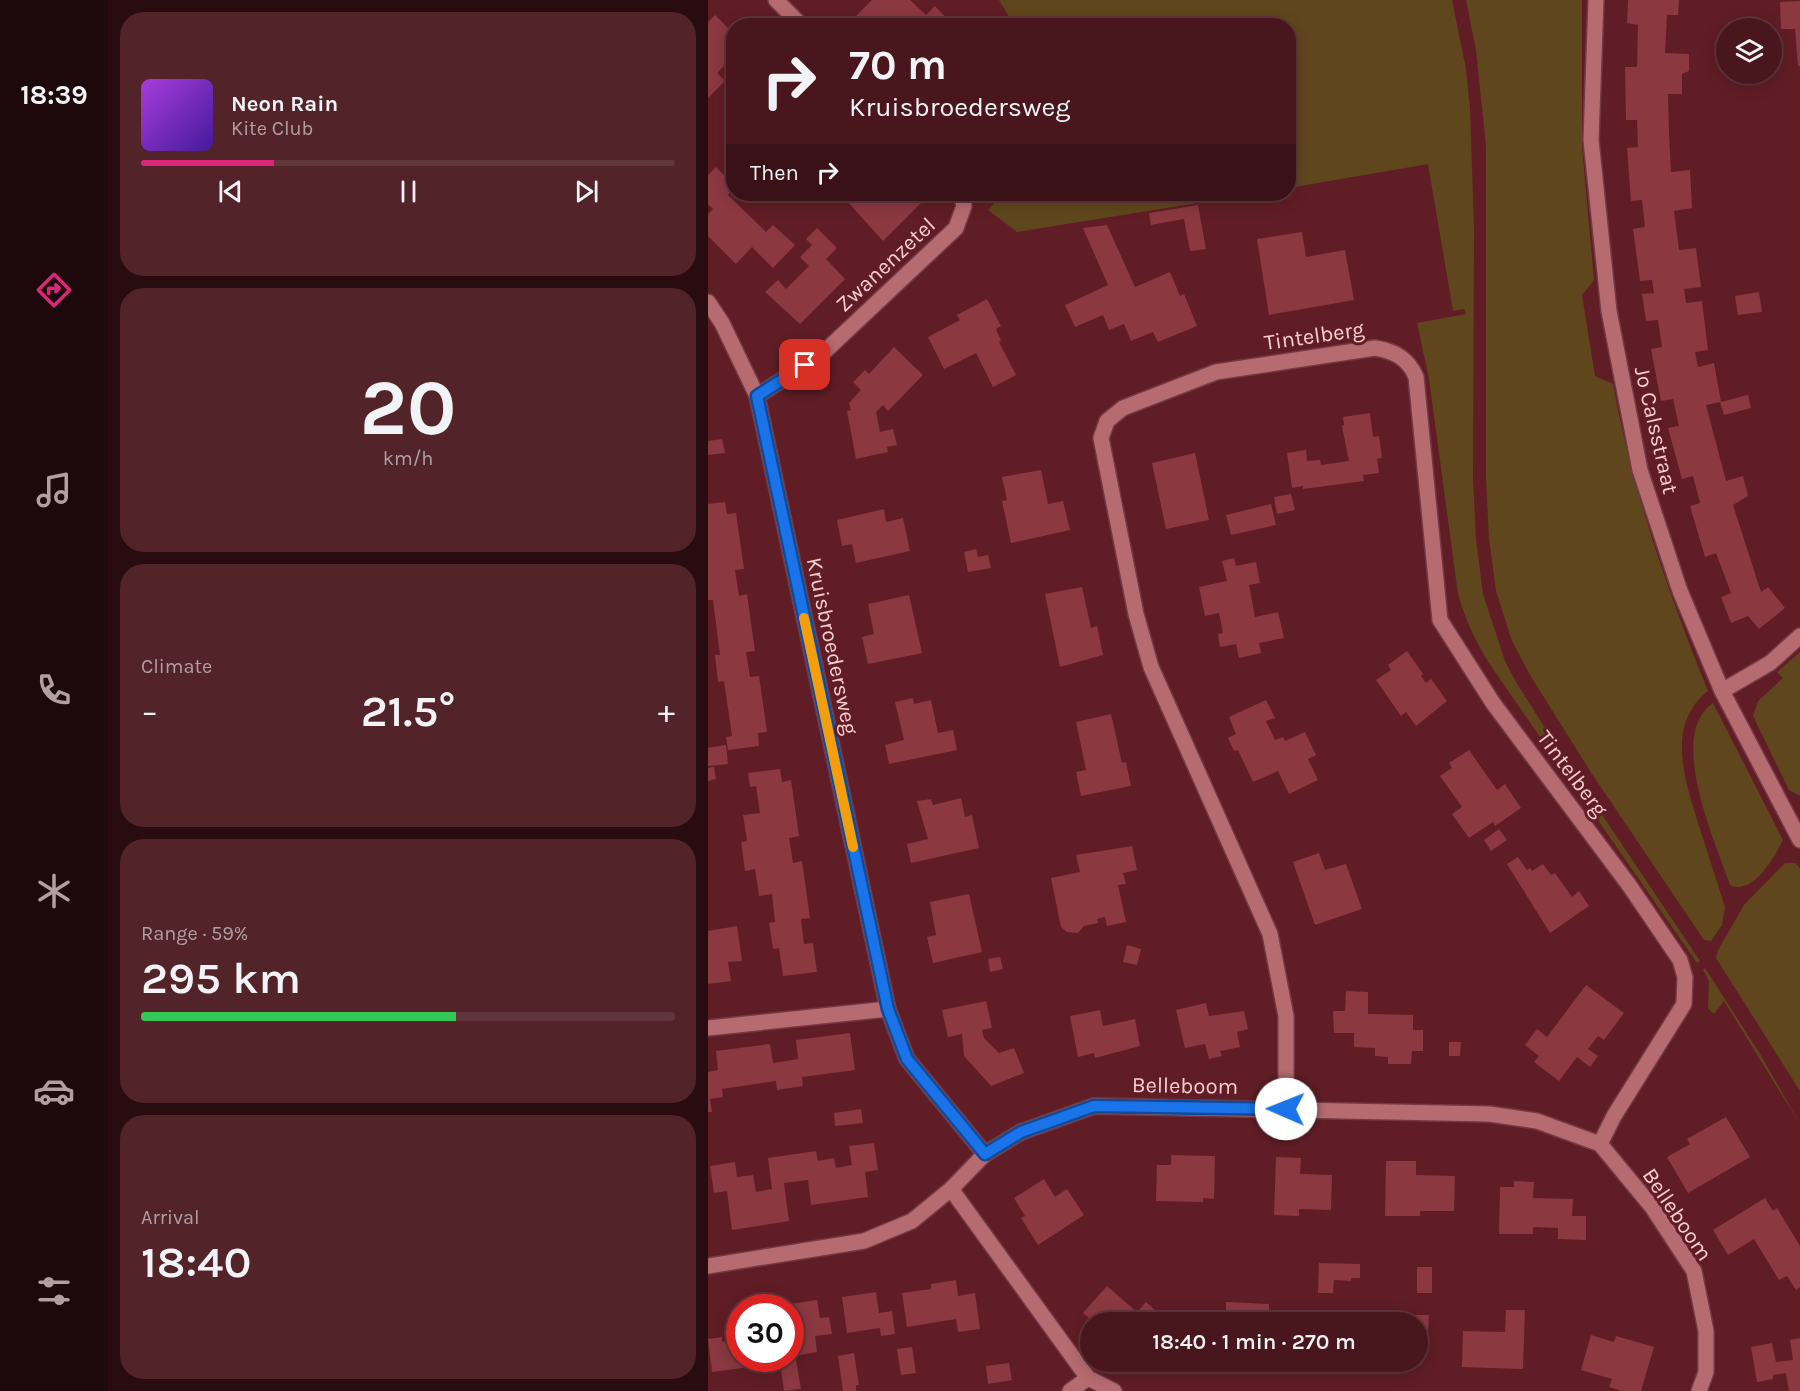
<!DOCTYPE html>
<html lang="en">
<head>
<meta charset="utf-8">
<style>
	:root { --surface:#48161c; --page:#522329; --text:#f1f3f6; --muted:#b19fa3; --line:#60353b; --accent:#db2777 }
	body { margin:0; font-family:Karla,sans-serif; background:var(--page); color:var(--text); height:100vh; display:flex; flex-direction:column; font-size:22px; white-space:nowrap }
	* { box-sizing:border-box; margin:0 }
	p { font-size:20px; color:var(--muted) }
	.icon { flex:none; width:33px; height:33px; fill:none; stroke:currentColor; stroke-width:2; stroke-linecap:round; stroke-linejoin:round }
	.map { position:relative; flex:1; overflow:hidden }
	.details { display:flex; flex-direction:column; gap:12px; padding:12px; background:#280c0f; width:600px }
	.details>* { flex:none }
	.top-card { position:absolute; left:18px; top:18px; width:570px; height:183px; border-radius:24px; box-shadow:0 3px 15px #0003,0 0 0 2px var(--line); background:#48161c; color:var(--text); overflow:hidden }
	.buttons { position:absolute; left:1008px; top:18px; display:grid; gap:12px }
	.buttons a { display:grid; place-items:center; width:66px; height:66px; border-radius:50%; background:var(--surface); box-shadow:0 3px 15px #0003,0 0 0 2px var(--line); font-size:30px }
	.speed { position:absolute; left:18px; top:1294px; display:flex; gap:12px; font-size:30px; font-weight:700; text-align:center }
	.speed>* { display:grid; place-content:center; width:78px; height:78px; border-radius:50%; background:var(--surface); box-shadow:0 3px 15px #0003,0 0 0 2px var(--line); line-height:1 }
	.speed .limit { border:9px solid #d22; background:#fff; color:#111 }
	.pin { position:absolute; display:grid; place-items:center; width:51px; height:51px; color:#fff; margin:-26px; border-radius:12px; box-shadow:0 3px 9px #0006 }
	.me { position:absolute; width:66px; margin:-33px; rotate:271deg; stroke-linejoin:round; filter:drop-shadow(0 0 4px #0008) }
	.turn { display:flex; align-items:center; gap:21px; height:126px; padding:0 24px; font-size:27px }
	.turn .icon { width:78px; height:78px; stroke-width:2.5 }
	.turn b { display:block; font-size:42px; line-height:51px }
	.then { display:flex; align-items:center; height:57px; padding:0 24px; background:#0003; gap:12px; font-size:22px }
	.big { font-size:45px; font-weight:600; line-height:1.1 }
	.details .card { flex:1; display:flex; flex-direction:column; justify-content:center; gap:9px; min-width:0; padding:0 21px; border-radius:24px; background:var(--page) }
	.details .dial { align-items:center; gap:0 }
	.dial b { font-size:78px; line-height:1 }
	.song { display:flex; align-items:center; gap:18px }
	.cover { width:72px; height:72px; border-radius:9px; background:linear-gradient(135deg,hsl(280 70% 55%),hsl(260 70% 35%)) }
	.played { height:6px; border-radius:3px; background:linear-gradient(90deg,var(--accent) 25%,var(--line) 25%) }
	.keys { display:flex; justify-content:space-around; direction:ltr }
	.heat { display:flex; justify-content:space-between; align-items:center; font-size:33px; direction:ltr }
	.charge { height:9px; border-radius:4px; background:linear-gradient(90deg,#34c759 59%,var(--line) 0) }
	.trip { position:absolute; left:372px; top:1312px; width:348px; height:60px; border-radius:30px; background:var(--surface); box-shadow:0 3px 15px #0003,0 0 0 2px var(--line); font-weight:600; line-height:60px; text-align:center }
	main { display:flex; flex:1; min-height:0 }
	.tabs { display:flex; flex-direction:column; width:108px; justify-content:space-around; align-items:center; background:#1d090b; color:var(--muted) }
	.tabs .icon { width:42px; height:42px }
	.tabs .active { color:var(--accent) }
	.tabs b { font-size:27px; color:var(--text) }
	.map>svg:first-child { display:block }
	.green { fill:#60461d }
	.building { fill:#8b3841 }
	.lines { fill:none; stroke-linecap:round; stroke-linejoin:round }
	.street-casing { stroke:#753944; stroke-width:18 }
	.street { stroke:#b66b70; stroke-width:15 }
	.route-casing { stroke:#114b97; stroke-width:15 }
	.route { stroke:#1a73e8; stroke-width:10 }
	.slow { stroke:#f59e0b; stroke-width:10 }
	.labels { text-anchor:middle; stroke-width:6; stroke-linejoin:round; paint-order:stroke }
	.street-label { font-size:22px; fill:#f8cdce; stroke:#601d26 }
</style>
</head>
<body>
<main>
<nav class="tabs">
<b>18:39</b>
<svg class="icon active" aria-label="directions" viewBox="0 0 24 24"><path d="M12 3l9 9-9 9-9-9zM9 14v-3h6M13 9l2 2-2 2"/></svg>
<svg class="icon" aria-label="music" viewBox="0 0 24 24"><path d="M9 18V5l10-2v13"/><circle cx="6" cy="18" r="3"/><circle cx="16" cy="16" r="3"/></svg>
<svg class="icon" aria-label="phone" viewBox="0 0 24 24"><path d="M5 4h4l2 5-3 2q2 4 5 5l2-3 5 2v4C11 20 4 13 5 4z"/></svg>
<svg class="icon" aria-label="climate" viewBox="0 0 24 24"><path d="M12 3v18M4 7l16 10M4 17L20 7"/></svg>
<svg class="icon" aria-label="car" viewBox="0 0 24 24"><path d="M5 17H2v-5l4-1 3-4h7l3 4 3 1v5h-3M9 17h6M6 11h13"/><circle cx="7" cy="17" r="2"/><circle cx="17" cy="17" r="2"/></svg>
<svg class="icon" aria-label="filters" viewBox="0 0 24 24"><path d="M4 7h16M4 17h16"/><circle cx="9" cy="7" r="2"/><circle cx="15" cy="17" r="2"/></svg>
</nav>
<section class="details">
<div class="card">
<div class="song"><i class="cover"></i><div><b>Neon Rain</b><p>Kite Club</p></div></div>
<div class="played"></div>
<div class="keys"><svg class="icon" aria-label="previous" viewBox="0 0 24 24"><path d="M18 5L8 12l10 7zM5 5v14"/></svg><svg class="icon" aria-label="pause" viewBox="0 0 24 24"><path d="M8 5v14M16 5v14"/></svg><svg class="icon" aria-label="next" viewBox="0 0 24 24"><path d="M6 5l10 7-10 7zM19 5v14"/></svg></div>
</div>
<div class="card dial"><b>20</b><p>km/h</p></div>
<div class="card"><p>Climate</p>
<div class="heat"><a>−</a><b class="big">21.5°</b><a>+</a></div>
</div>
<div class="card"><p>Range · 59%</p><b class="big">295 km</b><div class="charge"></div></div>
<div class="card"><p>Arrival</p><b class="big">18:40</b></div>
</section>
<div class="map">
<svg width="1092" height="1391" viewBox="0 0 1092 1391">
	<rect width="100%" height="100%" fill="#601d26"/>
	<path class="green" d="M 291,0 L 744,0 L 758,69 L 762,108 L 766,229 L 765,478 L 768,539 L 775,594 L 797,661 L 808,682 L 858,761 L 992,961 L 989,963 L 785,669 C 769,645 758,622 750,594 L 721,379 L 709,323 L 758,314 L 756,309 L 745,311 L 720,164 L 581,188 L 580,26 L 306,25 Z
		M 758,0 L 874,0 L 874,147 L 886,280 L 874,295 L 887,376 L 905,384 C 924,490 960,592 1000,691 C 955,726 979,787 993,832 C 1001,857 1009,882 1017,907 L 1014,925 L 1003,941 L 996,940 L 884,774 L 822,675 L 804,641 L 788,591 L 781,538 L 778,479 L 778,146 L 768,50 Z
		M 283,194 L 545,194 L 309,232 L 280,210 L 289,200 Z
		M 1092,652 L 1092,796 L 1081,790 L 1045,716 L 1050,701 L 1075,678 L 1069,672 Z
		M 1005,703 L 1075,840 C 1066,858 1045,896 1022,885 C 1008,843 958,735 1005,703 Z
		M 1077,863 L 1088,863 L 1092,869 L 1092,1091 L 1008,958 L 1010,950 L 1036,905 Z
		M 997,968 L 1052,1054 L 1092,1124 L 1016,1001 L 1006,1014 L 1000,1008 L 1001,981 L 995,970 Z"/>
	<path class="building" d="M 164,0 L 202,0 L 218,15 L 227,6 L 243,23 L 241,26 L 168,26 L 164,22 L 156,26 L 147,17 Z
		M 920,0 L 971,0 L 970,15 L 959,15 L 957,53 L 981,54 L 981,71 L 974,74 L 974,94 L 960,94 L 961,133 L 963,172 L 982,170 L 984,208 L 966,211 L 971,250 L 988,248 L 993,287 L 976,289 L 978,303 L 994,301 L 1000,350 L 987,352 L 990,367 L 1006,363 L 1013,402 L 1040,395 L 1043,408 L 1016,415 L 1012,402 L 998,405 L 1018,481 L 1035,476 L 1040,496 L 1025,505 L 1053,592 L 1060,587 L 1077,608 L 1051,629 L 1040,616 L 1023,623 L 1013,597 L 1023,593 L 1008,553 L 997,557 L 982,506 L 992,503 L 985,476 L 974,479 L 960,428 L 971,426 L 965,399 L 953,401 L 943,349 L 954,347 L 950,320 L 938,321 L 934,294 L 946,293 L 944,280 L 932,281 L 925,229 L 937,227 L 934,200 L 923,201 L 919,148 L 930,147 L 929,120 L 918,120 L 917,67 L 929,67 L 930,25 L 919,23 Z
		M 1092,1 L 1092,66 L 1090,66 L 1087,29 L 1073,29 L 1072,2 Z
		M 7,15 L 23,31 L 26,28 L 26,56 L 9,73 L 17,81 L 0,98 L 0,22 Z
		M 1020,22 L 1029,23 L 1029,28 L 1019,28 Z
		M 8,167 L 26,185 L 20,195 L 58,232 L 65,225 L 87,245 L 65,268 L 44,247 L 28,264 L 0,236 L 0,214 L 5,209 L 0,204 L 0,175 Z
		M 144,194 L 175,194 L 179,197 L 182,194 L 207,194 L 215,201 L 175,241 L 138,200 Z
		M 490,205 L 498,249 L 482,251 L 476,219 L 443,225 L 441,213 Z
		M 399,225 L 427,287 L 462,272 L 472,296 L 476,294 L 489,326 L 450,342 L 445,332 L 423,341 L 416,324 L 401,330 L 395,315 L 367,327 L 357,305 L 400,285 L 375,228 Z
		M 109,228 L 129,248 L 118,259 L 137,279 L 92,324 L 57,292 L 70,280 L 78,289 L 101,266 L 92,257 L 104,245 L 98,239 Z
		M 594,232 L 598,257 L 637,250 L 646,300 L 561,315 L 549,239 Z
		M 1051,292 L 1054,312 L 1030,315 L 1027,296 Z
		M 279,299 L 293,326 L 288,329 L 293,341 L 291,342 L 308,375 L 285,387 L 268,353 L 236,369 L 220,337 L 252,320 L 249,315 Z
		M 186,347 L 215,375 L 180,411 L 175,405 L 168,412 L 172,432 L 185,429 L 189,445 L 179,447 L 180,452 L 148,459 L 139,411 L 143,410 L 141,403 L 153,390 L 145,382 L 157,370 L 161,374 Z
		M 662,413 L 665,437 L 671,436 L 674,458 L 669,459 L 671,473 L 655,475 L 656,481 L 595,489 L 595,486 L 584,488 L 579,453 L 598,450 L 599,461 L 612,460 L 613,465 L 641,461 L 634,426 L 636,425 L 635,417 Z
		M 14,439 L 17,453 L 0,455 L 0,441 Z
		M 487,453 L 501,520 L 458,529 L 444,463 Z
		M 333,470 L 340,504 L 355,501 L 362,530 L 303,543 L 294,501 L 299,500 L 294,477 Z
		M 583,494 L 587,510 L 569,514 L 566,497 Z
		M 17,502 L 19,514 L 28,513 L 36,569 L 27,570 L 31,596 L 39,594 L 47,651 L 38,652 L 42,677 L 51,676 L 59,732 L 50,733 L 51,746 L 20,750 L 18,737 L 24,736 L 16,681 L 10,682 L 7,655 L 12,655 L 5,600 L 0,600 L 0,504 Z
		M 563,504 L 568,525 L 523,535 L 518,515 Z
		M 176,509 L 178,522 L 195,518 L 202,551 L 148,563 L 144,544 L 134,546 L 129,520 Z
		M 268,549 L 270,557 L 280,555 L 283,568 L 260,572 L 256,552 Z
		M 526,558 L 528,566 L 548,562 L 552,583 L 541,585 L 547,617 L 570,612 L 576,638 L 551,643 L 553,653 L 531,658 L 528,644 L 512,647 L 510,634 L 515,633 L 511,613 L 497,616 L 491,587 L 519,581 L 514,561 Z
		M 374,587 L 383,628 L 389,626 L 395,655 L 352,667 L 337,594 Z
		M 201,595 L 214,653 L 160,664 L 154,637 L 166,634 L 160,604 Z
		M 699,651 L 715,674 L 713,676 L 718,683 L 723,679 L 739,701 L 708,726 L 698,712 L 693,716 L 668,680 L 683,670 L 680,665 Z
		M 205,698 L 206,704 L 223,700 L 230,733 L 245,730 L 249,750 L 181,764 L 177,745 L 196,740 L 187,702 Z
		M 558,700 L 567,718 L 558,721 L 567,740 L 575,737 L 577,741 L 597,732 L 608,755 L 600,759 L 610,780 L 581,794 L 570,771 L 545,782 L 530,750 L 526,751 L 520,738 L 528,734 L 521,717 Z
		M 403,714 L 414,763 L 418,762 L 423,786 L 373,796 L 368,772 L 378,770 L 368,722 Z
		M 18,745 L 20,764 L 0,766 L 0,748 Z
		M 761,750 L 789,790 L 797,784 L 813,808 L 787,826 L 785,822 L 761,838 L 744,814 L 754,807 L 732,776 L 744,768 L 741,763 Z
		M 6,767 L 8,779 L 0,781 L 0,768 Z
		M 72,769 L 74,782 L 83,780 L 91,836 L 81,838 L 83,850 L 85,863 L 94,861 L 102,918 L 93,919 L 96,944 L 105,943 L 109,972 L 75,976 L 71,948 L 65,949 L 61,923 L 67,922 L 64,894 L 51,896 L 47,869 L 37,871 L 33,842 L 39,841 L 35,815 L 52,813 L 48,786 L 42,787 L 40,773 Z
		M 253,798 L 257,817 L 264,815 L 271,848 L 203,863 L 199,844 L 220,839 L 209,801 L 223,799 L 225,805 Z
		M 791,829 L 799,840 L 783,851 L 776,840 Z
		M 424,846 L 429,870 L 415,873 L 418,884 L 410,885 L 418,922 L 399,926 L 397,917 L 389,919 L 390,923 L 376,926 L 370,933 L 359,932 L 353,927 L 343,878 L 372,872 L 368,855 Z
		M 611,853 L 617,870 L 638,864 L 654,909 L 607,925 L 585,862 Z
		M 810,857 L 819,870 L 822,868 L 824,871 L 835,864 L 843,875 L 847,873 L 864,897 L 871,891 L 881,906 L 842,933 L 799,864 Z
		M 261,894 L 274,952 L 225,963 L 219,937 L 228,935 L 222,902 Z
		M 29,926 L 34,961 L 20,962 L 23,981 L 0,984 L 0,931 Z
		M 419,945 L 433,949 L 429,965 L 415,962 Z
		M 292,957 L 295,969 L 282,972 L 280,959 Z
		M 878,985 L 916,1013 L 896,1040 L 890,1036 L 880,1049 L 890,1056 L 882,1067 L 869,1057 L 851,1081 L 826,1062 L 831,1056 L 817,1045 L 829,1029 L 839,1037 Z
		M 638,991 L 660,992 L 660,1014 L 705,1015 L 705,1030 L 715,1030 L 715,1051 L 704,1051 L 703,1064 L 680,1064 L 680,1057 L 667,1056 L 667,1048 L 646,1047 L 646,1033 L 626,1033 L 625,1011 L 637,1011 Z
		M 278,1001 L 284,1028 L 274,1030 L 276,1038 L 291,1053 L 306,1048 L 316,1073 L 283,1086 L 256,1056 L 254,1034 L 240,1037 L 234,1010 Z
		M 498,1003 L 501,1016 L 536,1011 L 540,1029 L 529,1032 L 532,1047 L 512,1051 L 514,1056 L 501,1059 L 497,1044 L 477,1048 L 468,1010 Z
		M 392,1010 L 395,1026 L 427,1019 L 432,1046 L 387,1058 L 386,1053 L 370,1057 L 362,1016 Z
		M 142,1033 L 147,1070 L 94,1077 L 95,1086 L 69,1090 L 68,1081 L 14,1089 L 15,1097 L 2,1099 L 4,1112 L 0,1112 L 0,1072 L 10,1070 L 8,1051 L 62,1044 L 65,1063 L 90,1059 L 88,1040 Z
		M 741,1042 L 753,1042 L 752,1056 L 741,1056 Z
		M 153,1109 L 155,1123 L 127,1126 L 126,1113 Z
		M 1018,1117 L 1042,1157 L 980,1193 L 959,1157 L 982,1144 L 979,1139 Z
		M 166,1143 L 170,1170 L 157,1172 L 160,1197 L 103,1205 L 100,1180 L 76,1183 L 81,1221 L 24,1230 L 19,1191 L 6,1193 L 2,1166 L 27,1162 L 29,1177 L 45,1175 L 48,1192 L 64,1189 L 60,1158 L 108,1151 L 110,1161 L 126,1158 L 128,1168 L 144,1165 L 141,1146 Z
		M 463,1155 L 507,1156 L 506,1199 L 495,1198 L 495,1202 L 448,1201 L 449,1165 L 463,1165 Z
		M 568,1157 L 593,1158 L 592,1174 L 624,1175 L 623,1210 L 591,1209 L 591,1216 L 566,1215 Z
		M 678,1161 L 708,1161 L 708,1175 L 747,1176 L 746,1211 L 712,1211 L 712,1216 L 677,1216 Z
		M 336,1179 L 347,1197 L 359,1189 L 376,1215 L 330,1245 L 313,1218 L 317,1216 L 306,1198 Z
		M 806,1181 L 826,1182 L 825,1198 L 865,1199 L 864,1216 L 878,1216 L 878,1240 L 850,1239 L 850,1228 L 825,1227 L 825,1234 L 791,1234 L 792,1187 L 806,1187 Z
		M 1057,1198 L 1065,1211 L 1069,1208 L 1092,1246 L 1092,1287 L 1088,1290 L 1079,1276 L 1071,1280 L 1046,1239 L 1020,1255 L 1005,1230 Z
		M 611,1263 L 652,1264 L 652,1278 L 643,1278 L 643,1281 L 626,1280 L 625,1293 L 610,1293 Z
		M 709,1267 L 724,1267 L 724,1293 L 709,1293 Z
		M 248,1280 L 250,1296 L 267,1293 L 272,1329 L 250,1332 L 248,1319 L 199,1327 L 194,1293 L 223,1289 L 223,1284 Z
		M 399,1286 L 429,1312 L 438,1302 L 461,1323 L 387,1323 L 375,1313 Z
		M 168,1292 L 171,1313 L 184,1311 L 187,1334 L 173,1336 L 172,1328 L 139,1333 L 134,1297 Z
		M 109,1300 L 112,1318 L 121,1317 L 124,1334 L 107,1336 L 109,1352 L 91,1355 L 88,1339 L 82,1340 L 82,1308 L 76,1308 L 76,1305 Z
		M 518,1302 L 561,1304 L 561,1313 L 587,1314 L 587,1323 L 518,1323 Z
		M 630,1310 L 677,1311 L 677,1316 L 701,1316 L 701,1323 L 629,1323 Z
		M 798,1310 L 817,1310 L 815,1369 L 754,1367 L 755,1331 L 797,1332 Z
		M 32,1315 L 32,1359 L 40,1359 L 41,1367 L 4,1372 L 0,1339 L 14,1337 L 14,1342 L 26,1341 L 22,1316 Z
		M 708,1315 L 721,1315 L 720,1332 L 710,1332 Z
		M 883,1335 L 906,1342 L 908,1336 L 946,1347 L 933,1391 L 914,1391 L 901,1387 L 904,1379 L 873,1370 Z
		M 1092,1338 L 1092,1391 L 1081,1391 L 1078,1373 L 1065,1375 L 1065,1379 L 1049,1382 L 1043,1347 L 1064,1343 L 1068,1362 L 1085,1360 L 1082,1340 Z
		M 204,1347 L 208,1373 L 193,1375 L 189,1349 Z
		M 146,1353 L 151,1385 L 148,1385 L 148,1391 L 135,1391 L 130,1356 Z
		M 88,1360 L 93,1389 L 76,1391 L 72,1362 Z
		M 675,1362 L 700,1362 L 700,1366 L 675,1364 Z
		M 301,1363 L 304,1380 L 280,1384 L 278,1366 Z"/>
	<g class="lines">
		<defs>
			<path id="street" d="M 68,0 L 94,26
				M 888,0 L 883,140 L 901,311 L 932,470 L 972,591 L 1014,691 L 1092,840
				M 0,302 L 14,323 L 49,396 L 180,1009 L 199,1059 L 277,1154
				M 49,396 L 113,355 L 248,228 L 256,206 L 253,194
				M 1014,691 L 1062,663 L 1092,636
				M 0,1028 L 180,1009
				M 578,1109 L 578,1016 L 562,934 L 443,667 L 428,614 L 393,438 L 399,421 L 415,408 L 508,372 L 667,348 C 686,351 700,358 708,377 L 732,620 L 785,703 L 921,885 L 972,960 L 977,977 L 976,1004 L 906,1116 L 892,1144
				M 243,1189 L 380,1378 L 362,1391
				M 0,1266 L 156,1241 L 204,1221 L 243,1189 L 277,1154 L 313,1132 L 386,1106 L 781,1114 L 829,1121 L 892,1144 L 944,1207 L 986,1271 L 998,1331 L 998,1372 L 991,1391
				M 380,1378 L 406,1391"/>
		</defs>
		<use href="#street" class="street-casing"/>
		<use href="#street" class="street"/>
	</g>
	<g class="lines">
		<defs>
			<path id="route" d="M 97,365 L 49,396 L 180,1009 L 199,1059 L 277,1154 L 313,1132 L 386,1106 L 578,1109"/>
		</defs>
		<use href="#route" class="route-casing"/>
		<use href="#route" class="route"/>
		<path class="slow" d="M 96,618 L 145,847"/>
	</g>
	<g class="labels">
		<g class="street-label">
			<text transform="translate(177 264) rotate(-43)" y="8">Zwanenzetel</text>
			<text transform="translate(606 335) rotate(-8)" y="8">Tintelberg</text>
			<text transform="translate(949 430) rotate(77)" y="8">Jo Calsstraat</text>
			<text transform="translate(125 646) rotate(78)" y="8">Kruisbroedersweg</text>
			<text transform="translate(865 773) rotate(53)" y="8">Tintelberg</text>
			<text transform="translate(477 1085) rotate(1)" y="8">Belleboom</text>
			<text transform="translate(970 1214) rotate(56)" y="8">Belleboom</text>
		</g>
	</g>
</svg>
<div class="buttons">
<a><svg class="icon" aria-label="layers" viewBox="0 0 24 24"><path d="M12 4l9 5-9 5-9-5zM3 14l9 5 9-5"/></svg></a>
</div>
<div class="speed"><div class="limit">30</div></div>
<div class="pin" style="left:97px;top:365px;background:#d93025"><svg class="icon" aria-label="arrive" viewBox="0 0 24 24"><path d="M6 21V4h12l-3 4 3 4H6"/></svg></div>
<svg class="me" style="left:578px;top:1109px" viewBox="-20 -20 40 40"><circle r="19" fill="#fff"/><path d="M0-13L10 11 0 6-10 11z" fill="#1a73e8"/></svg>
<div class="trip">18:40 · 1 min · 270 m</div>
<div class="top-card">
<div class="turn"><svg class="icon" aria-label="right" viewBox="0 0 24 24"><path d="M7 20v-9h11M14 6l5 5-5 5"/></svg><div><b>70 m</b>Kruisbroedersweg</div></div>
<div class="then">Then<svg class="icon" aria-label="right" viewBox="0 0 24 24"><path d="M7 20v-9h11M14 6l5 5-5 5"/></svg></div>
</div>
</div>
</main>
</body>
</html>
